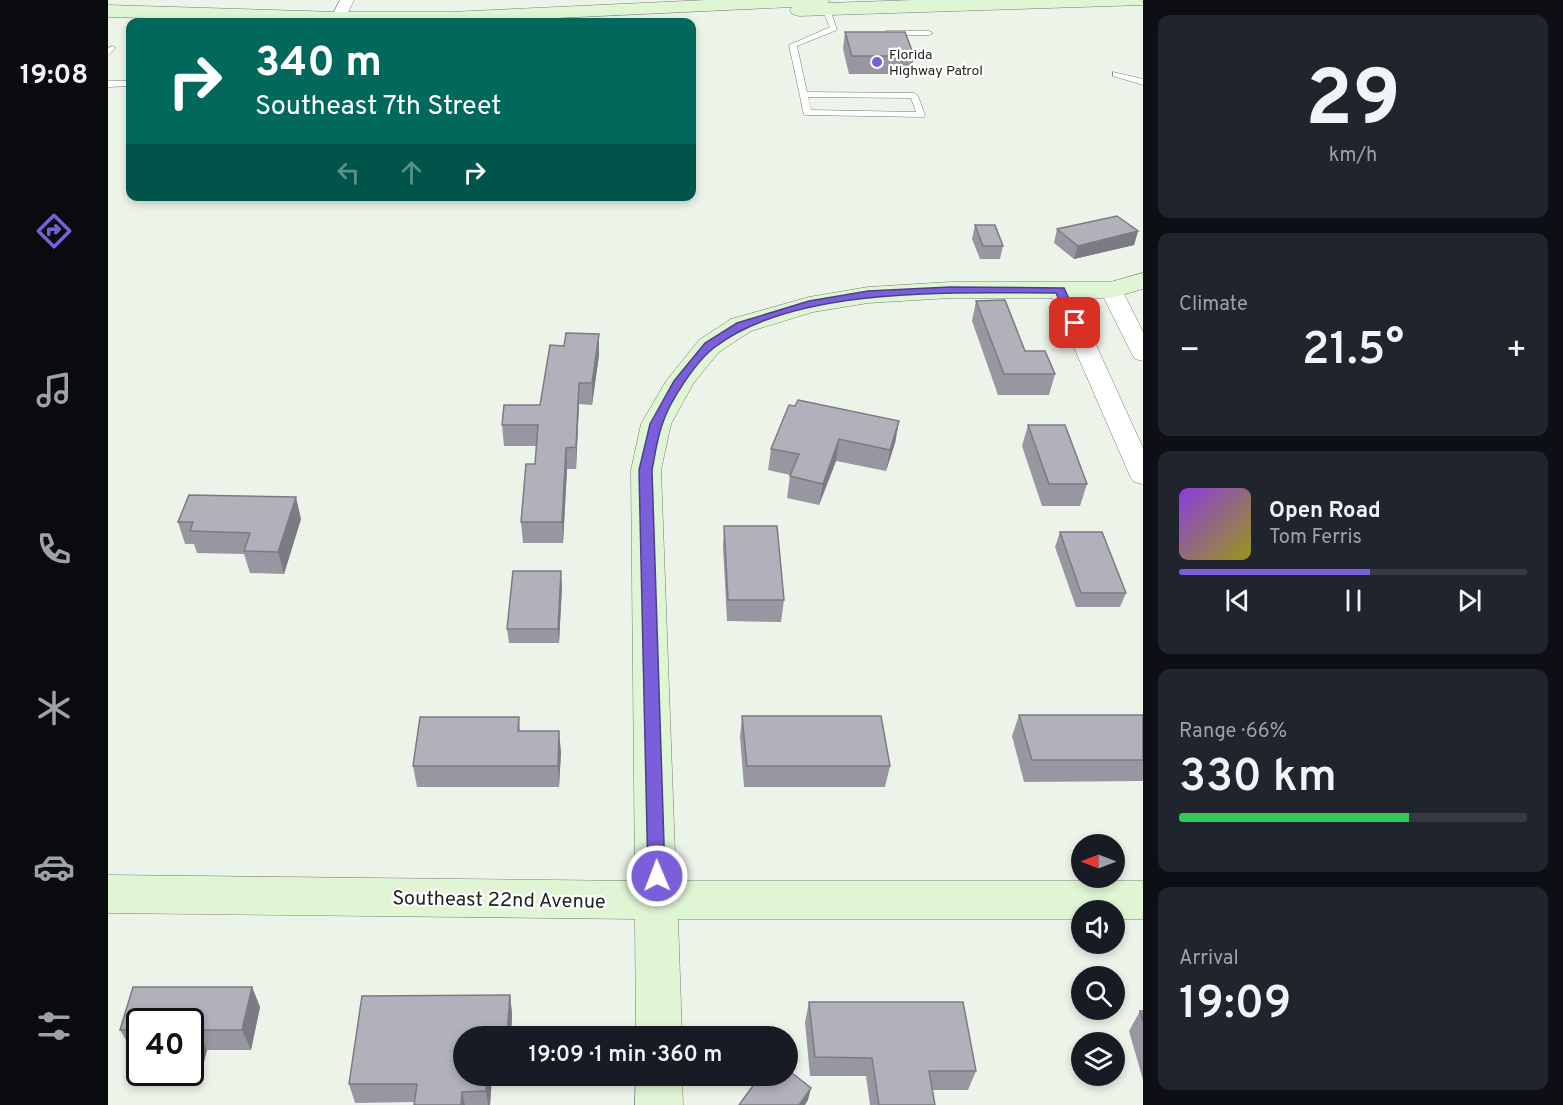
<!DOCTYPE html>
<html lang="en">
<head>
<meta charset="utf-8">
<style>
	:root { --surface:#171b24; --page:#20242c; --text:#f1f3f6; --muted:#9ea1a6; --line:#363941; --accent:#7960da }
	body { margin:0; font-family:Overpass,sans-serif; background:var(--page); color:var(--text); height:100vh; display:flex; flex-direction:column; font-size:22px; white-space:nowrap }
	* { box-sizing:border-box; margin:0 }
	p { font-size:20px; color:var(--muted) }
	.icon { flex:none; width:33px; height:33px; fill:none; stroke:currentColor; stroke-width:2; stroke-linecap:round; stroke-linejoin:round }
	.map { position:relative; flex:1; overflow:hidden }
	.panel { display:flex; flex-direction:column; gap:15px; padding:15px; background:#0d0f14; width:420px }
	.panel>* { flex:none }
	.hud { position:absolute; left:18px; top:18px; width:570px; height:183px; border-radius:12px; box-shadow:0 3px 9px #0003; background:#00695c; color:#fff; overflow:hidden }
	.needle { width:39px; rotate:270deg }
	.buttons { position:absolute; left:963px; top:834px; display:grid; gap:12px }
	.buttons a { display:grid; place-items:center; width:54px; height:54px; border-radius:50%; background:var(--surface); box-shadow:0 3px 9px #0003; font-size:30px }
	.speed { position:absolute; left:18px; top:1008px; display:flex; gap:12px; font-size:30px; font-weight:700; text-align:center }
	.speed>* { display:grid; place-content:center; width:78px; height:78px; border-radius:50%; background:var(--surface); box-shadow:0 3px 9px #0003; line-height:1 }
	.speed .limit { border:3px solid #111; border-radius:9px; background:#fff; color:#111 }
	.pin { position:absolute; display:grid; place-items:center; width:51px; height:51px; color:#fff; margin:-26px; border-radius:12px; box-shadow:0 3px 9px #0006 }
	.me { position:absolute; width:66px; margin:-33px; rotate:359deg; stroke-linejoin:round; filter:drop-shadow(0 0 4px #0008) }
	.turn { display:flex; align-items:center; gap:21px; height:126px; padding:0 30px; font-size:27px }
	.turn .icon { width:78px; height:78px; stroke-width:2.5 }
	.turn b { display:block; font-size:42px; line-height:51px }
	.lanes { display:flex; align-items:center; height:57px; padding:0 30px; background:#0003; justify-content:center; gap:30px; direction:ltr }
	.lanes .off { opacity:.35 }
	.big { font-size:45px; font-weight:600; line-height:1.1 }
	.panel .card { flex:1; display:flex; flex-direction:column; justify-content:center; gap:9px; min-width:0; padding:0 21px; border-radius:12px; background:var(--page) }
	.panel .dial { align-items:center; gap:0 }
	.dial b { font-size:78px; line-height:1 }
	.song { display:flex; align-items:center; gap:18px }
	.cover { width:72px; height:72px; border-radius:9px; background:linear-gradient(135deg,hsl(270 70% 55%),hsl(60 70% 35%)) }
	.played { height:6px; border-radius:3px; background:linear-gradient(90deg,var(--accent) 55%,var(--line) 55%) }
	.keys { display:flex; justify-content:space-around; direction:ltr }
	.heat { display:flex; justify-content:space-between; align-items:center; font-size:33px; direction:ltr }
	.charge { height:9px; border-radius:4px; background:linear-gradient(90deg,#34c759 66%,var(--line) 0) }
	.trip { position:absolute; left:345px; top:1026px; width:345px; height:60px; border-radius:30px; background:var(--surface); box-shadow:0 3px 9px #0003; font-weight:600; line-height:60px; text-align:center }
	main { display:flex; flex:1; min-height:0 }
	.tab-bar { display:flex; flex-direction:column; width:108px; justify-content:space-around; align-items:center; background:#090b0e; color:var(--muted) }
	.tab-bar .icon { width:42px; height:42px }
	.tab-bar .on { color:var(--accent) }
	.tab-bar b { font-size:27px; color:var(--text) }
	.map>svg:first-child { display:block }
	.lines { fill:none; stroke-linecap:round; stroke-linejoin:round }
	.lane-casing { stroke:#767c73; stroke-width:1 }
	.street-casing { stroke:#767c73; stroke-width:1 }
	.secondary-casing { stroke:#767c73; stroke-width:1 }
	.lane { fill:#fff; fill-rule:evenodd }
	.street { fill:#fff; fill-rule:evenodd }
	.secondary { fill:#e0f5d4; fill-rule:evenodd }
	.wall { fill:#9897a1 }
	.shaded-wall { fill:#7c7b83 }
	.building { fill:#b1b0bb; stroke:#7c7b83; stroke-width:1.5 }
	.route { fill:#7960da; stroke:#4f3e8e; stroke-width:1.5 }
	.poi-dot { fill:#7960da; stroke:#fff; stroke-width:2 }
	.labels { text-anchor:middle; stroke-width:4.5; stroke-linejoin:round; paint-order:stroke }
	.far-poi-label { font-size:14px; fill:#222420; stroke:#fff; text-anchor:start }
	.near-street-label { font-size:20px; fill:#222420; stroke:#fff }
</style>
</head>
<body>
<main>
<nav class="tab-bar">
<b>19:08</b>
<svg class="icon on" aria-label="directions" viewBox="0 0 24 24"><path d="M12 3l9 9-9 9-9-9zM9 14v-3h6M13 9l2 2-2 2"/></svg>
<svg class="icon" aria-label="music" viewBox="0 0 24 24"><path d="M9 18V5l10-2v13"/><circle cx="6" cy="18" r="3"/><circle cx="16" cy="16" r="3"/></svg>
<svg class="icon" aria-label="phone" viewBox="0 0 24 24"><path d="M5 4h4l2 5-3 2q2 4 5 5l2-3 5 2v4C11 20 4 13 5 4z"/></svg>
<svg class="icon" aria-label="climate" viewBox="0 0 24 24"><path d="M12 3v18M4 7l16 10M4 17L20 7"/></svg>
<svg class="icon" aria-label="car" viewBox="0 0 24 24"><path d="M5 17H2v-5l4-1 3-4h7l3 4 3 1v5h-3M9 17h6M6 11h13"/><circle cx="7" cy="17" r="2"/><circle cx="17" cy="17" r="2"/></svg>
<svg class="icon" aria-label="filters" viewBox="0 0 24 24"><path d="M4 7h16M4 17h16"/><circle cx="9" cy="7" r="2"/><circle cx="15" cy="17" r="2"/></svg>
</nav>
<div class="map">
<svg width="1035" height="1105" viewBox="0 0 1035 1105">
	<rect width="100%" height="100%" fill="#ecf3e9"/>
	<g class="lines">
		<defs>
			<path id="lane" d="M 718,7 L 722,9 L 729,30 L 689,46 L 699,92 L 806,93 L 810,96 L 817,115 L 816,117 L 696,115 L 681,45 L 722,27 L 714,9 ZM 700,97 L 803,98 L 808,112 L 703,110 Z
				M 778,31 L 821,31 L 825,33 L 821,35 L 778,35 Z
				M 4,46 L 8,48 L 0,55 L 0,48 Z
				M 1005,72 L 1035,79 L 1035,85 L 1005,76 Z
				M 0,81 L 22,81 L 22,86 L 0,87 Z"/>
			<path id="street" d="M 232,0 L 246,0 L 235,22 L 221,22 Z
				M 952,284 L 960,285 L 963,290 L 1035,448 L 1035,484 L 1026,482 L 1022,476 L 941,290 L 944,285 Z
				M 1003,284 L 1011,285 L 1014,290 L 1035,332 L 1035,361 L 1027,359 L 1024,354 L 992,290 L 995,285 Z"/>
			<path id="secondary" d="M 599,0 L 722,0 L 720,3 L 806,0 L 1035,0 L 1035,5 L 691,16 L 684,14 L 682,10 L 684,7 L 365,22 L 193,22 L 0,17 L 0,5 L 230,12 L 342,12 Z
				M 1035,273 L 1035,289 L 1003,298 L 842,298 L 760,303 L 705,312 L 643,331 L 611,352 L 585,384 L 563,424 L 553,470 L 568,881 L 1035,881 L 1035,919 L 1006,919 L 1006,910 L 974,910 L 974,919 L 570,919 L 574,1036 L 528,1036 L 527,919 L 0,913 L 0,875 L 527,881 L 523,470 L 533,424 L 558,381 L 591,340 L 623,319 L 701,297 L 760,287 L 842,282 L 1002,282 Z
				M 528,1076 L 574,1076 L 575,1105 L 527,1105 Z"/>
		</defs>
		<use href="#lane" class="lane-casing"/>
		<use href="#street" class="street-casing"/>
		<use href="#secondary" class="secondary-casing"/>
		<use href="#lane" class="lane"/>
		<use href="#street" class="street"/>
		<use href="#secondary" class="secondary"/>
	</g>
	<path class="wall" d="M 737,32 L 806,56 L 803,74 L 741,74 L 735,49 Z
		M 867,225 L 895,246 L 892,259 L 872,259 L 864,239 Z
		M 949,229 L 1030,231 L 1026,245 L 966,259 L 946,243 Z
		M 868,301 L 917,351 L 947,374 L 941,395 L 890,395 L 864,321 Z
		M 491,334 L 491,355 L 484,405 L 471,404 L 468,469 L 459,469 L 455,543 L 415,543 L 413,522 L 427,464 L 429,446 L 396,446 L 394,425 L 432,405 Z
		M 791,421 L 787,443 L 778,471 L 728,461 L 711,505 L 679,498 L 682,475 L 660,470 L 663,449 Z
		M 920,425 L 979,484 L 972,506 L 934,506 L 914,446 Z
		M 193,519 L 176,574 L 142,573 L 136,554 L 89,553 L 86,544 L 77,544 L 70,522 Z
		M 616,526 L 676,600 L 673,622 L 619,621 L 615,547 Z
		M 952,532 L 1018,593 L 1012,607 L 968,607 L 947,547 Z
		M 454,586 L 451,643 L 401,643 L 399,629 Z
		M 911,715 L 1035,715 L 1035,781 L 916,782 L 904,736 Z
		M 634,716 L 782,766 L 777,787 L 636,787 L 632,737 Z
		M 411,717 L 412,731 L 453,752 L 451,787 L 309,787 L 305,766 Z
		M 25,987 L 144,987 L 152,1007 L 143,1050 L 99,1050 L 94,1070 L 82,1070 L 82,1022 L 32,1022 L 32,1050 L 24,1050 L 12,1030 Z
		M 402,995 L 404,1014 L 403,1036 L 356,1036 L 356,1076 L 384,1076 L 382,1105 L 306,1105 L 307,1102 L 247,1103 L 241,1084 Z
		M 701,1002 L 868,1071 L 860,1090 L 824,1090 L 827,1105 L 762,1105 L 758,1076 L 702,1076 L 697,1022 Z
		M 1032,1011 L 1035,1011 L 1035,1080 L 1021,1031 Z"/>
	<path class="shaded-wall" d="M 1030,231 L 1026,245 L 966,259 L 970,246 Z
		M 491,334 L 491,355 L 484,405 L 484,383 Z
		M 471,383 L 471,404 L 468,469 L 468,447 Z
		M 791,421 L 787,443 L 778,471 L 782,450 Z
		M 731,439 L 728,461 L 711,505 L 715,484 Z
		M 458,448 L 459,469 L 455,543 L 454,522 Z
		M 188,497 L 193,519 L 176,574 L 170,552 Z
		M 453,571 L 454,586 L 451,643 L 450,629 Z
		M 451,731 L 453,752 L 451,787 L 450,766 Z
		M 144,987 L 152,1007 L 143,1050 L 134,1030 Z
		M 402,995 L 404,1014 L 403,1036 L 399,1036 Z
		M 89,1030 L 99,1050 L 94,1070 L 84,1051 Z
		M 379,1076 L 384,1076 L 382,1105 L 380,1105 L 378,1091 Z
		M 703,1088 L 700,1100 L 697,1105 L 691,1105 Z
		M 354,1092 L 357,1105 L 353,1105 Z"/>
	<path class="building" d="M 737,32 L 797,32 L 806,56 L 744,56 Z
		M 1009,216 L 1030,231 L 970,246 L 949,229 Z
		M 867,225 L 887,225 L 895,246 L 875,246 Z
		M 897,300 L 917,351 L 937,351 L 947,374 L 896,374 L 868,301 Z
		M 458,333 L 491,334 L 484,383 L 471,383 L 468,447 L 458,448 L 454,522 L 413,522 L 418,464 L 427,464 L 430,425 L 394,425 L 396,405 L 432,405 L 442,345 L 456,346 Z
		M 690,400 L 791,421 L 782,450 L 731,439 L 715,484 L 682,476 L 691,454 L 663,449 L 681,405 L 687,406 Z
		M 920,425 L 957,425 L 979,484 L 941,484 Z
		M 81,495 L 188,497 L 170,552 L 136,551 L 142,533 L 82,531 L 85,522 L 70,522 Z
		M 616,526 L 669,526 L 676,600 L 620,600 Z
		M 952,532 L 994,532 L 1018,593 L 973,593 Z
		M 405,571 L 453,571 L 450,629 L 399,629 Z
		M 911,715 L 1035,715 L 1035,760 L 924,760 Z
		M 634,716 L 773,716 L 782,766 L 639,766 Z
		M 312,717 L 411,717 L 410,731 L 451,731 L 450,766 L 305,766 Z
		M 25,987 L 144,987 L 134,1030 L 89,1030 L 84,1051 L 82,1051 L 82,1022 L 32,1022 L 32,1030 L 12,1030 Z
		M 402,995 L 399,1036 L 356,1036 L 356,1076 L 379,1076 L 378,1091 L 354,1092 L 353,1105 L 306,1105 L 309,1084 L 241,1084 L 254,996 Z
		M 701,1002 L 855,1002 L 868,1071 L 821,1071 L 827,1105 L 771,1105 L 764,1058 L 707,1057 Z
		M 1032,1011 L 1035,1011 L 1035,1021 Z
		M 680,1070 L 703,1088 L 691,1105 L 631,1105 L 652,1076 L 680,1076 Z"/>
	<path class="route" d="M 842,287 L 956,288 L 972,323 L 971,325 L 963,325 L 948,293 C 850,293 688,285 607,347 C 588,361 561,402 554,425 C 549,439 547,455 544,470 L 557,876 L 555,882 L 549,884 L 542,882 L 540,876 L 531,470 L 542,424 L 566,381 L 597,343 L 629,323 L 701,301 L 760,291 Z"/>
	<circle class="poi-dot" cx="769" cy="62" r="6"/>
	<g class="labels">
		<g class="far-poi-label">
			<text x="781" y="59">Florida<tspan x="781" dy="16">Highway Patrol</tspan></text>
		</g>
		<g class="near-street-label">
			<text transform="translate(391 899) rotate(1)" y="7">Southeast 22nd Avenue</text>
		</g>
	</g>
</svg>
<div class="buttons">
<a><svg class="needle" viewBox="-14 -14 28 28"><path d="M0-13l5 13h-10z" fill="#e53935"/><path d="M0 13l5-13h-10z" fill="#9ea1a6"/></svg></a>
<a><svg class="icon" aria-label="sound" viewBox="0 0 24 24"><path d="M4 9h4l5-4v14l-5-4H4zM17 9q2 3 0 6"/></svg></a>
<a><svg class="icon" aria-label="search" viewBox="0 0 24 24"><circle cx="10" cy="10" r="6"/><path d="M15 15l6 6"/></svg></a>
<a><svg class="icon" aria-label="layers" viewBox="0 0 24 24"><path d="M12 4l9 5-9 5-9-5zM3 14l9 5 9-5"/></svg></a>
</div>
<div class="speed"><div class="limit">40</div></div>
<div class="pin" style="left:967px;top:323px;background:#d93025"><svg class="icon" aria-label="arrive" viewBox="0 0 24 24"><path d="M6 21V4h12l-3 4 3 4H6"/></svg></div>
<svg class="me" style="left:549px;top:876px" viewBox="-20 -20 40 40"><circle r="17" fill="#7960da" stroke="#fff" stroke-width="3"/><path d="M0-11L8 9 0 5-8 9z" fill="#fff"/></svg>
<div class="trip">19:09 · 1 min · 360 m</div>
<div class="hud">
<div class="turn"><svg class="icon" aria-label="right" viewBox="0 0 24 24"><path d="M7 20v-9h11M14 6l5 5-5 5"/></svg><div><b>340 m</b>Southeast 7th Street</div></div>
<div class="lanes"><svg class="icon off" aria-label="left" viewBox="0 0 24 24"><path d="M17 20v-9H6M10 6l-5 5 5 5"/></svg><svg class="icon off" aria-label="ahead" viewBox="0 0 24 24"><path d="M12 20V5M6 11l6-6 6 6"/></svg><svg class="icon" aria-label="right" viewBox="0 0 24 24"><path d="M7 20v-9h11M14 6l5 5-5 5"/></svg></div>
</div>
</div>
<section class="panel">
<div class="card dial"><b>29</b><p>km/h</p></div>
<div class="card"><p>Climate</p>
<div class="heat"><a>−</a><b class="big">21.5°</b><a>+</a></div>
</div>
<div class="card">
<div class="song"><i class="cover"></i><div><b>Open Road</b><p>Tom Ferris</p></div></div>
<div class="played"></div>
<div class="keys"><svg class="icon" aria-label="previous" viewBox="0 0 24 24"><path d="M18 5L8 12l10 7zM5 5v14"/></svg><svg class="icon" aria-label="pause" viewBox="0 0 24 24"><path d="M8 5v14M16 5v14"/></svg><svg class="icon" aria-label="next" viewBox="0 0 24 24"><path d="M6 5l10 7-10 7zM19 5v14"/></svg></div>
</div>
<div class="card"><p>Range · 66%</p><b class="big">330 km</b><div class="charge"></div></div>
<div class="card"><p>Arrival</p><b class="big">19:09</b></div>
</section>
</main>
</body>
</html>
